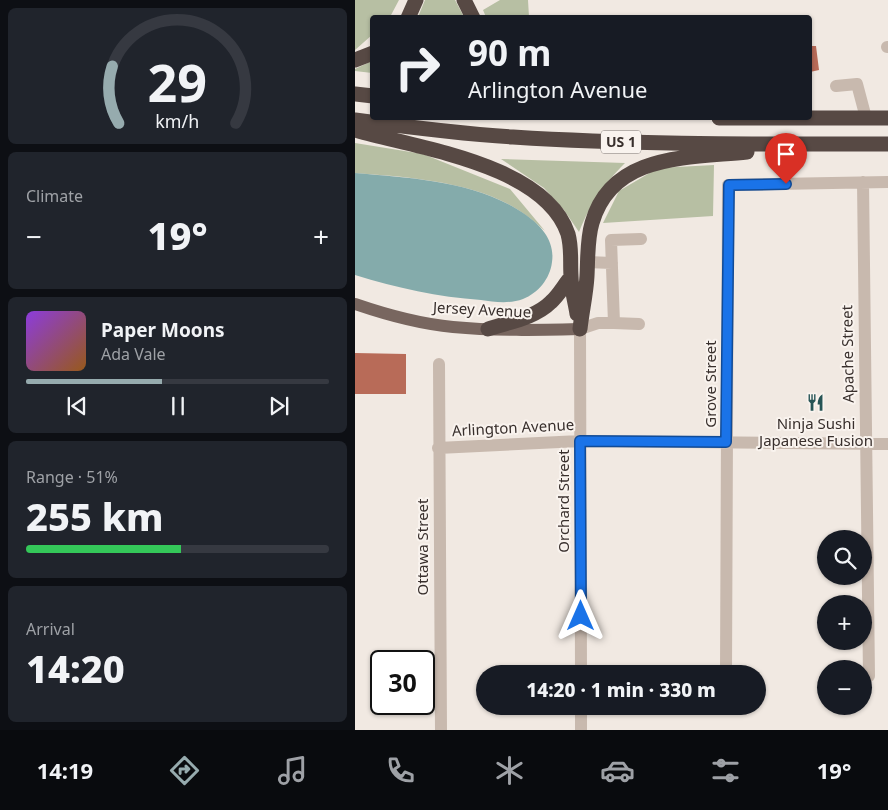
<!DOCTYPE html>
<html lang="en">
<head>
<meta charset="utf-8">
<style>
	:root { --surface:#171b24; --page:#20242c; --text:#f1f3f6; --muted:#9ea1a6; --line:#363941; --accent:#96abae }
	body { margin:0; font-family:"Noto Sans",sans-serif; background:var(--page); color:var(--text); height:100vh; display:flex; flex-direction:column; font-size:19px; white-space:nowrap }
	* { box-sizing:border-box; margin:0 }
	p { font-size:16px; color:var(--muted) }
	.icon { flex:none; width:28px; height:28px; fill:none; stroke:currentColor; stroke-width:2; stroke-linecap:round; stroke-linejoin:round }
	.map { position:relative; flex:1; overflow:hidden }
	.drawer { display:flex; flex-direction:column; gap:8px; padding:8px; background:#0d0f14; width:355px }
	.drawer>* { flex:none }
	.top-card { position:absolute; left:15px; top:15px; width:442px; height:105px; border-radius:5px; box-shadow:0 1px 4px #0004; background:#171b24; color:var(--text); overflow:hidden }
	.fabs { position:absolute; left:462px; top:530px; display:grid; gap:10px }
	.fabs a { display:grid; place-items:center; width:55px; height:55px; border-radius:50%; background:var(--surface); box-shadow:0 1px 4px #0004; font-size:25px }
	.speed { position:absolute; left:15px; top:650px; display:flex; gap:10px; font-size:25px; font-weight:700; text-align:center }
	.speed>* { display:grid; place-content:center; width:65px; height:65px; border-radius:50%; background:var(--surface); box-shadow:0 1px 4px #0004; line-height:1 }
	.speed .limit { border:2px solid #111; border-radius:8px; background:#fff; color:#111 }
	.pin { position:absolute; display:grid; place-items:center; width:42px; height:42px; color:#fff; margin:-51px -21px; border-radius:50% 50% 50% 0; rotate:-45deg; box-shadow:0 0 5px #0007 }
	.pin .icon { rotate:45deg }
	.me { position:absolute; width:55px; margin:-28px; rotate:0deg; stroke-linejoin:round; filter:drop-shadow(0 0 4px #0008) }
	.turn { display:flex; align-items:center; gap:18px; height:105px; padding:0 15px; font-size:22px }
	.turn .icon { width:65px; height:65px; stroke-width:2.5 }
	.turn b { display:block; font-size:35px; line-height:42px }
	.big { font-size:38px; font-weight:800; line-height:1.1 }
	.drawer .tile { flex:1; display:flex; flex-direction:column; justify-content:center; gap:8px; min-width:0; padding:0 18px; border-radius:8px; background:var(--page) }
	.drawer .dial { align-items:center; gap:0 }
	.dial svg { height:130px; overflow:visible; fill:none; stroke:var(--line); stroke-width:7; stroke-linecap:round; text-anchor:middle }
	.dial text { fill:var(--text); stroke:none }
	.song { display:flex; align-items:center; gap:15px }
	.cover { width:60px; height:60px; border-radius:8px; background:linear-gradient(135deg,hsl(270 70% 55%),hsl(30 70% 35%)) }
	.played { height:5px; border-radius:2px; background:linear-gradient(90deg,var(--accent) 45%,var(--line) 45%) }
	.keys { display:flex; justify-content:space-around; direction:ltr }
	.heat { display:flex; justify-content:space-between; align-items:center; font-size:28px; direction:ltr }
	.charge { height:8px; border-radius:4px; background:linear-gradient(90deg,#34c759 51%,var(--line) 0) }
	.trip { position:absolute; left:121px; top:665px; width:290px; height:50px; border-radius:25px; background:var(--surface); box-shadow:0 1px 4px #0004; font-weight:800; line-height:50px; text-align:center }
	.dock { display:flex; height:80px; justify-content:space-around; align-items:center; background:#090b0e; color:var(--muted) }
	.dock .icon { width:35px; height:35px }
	.dock .active { color:var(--accent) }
	.dock b { font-size:22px; color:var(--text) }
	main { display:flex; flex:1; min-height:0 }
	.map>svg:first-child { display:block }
	.green { fill:#b7bfa3 }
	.water { fill:#84abab }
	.building { fill:#b86b58 }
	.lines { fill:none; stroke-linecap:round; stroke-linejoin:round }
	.minor { stroke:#c8b9ae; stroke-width:12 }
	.major { stroke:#78665f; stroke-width:12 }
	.highway { stroke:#574944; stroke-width:15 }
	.route-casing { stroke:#114b97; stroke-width:12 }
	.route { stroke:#1a73e8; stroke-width:9 }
	.labels { text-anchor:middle; stroke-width:4; stroke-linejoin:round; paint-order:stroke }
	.shield { fill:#f9f3ee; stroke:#726a66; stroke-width:1 }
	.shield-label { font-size:14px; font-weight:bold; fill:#382f2c }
	.street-label { font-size:15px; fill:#382f2c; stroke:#f9f3ee }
	.poi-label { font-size:15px; fill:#382f2c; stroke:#f9f3ee }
</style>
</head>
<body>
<main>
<section class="drawer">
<div class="tile dial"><svg viewBox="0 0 100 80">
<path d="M14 69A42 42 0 1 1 86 69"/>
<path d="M14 69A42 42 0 0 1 10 34" stroke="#96abae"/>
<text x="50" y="56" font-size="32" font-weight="700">29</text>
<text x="50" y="72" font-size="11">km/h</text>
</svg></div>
<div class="tile"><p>Climate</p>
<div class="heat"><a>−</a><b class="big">19°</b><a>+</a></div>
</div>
<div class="tile">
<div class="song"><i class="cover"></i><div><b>Paper Moons</b><p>Ada Vale</p></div></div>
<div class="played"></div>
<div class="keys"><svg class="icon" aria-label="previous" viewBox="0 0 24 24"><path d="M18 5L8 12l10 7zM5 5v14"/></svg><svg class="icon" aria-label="pause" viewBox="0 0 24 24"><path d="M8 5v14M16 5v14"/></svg><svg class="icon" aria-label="next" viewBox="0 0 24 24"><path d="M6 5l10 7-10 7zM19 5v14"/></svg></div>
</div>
<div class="tile"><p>Range · 51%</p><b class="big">255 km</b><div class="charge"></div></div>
<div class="tile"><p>Arrival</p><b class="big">14:20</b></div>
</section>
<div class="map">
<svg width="533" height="730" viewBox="0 0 533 730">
	<rect width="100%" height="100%" fill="#f1e9e2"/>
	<path class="green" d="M 0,0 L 44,0 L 35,17 L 18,18 L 17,35 L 0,50 Z
		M 70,0 L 100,0 L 109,17 L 63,17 Z
		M 145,0 L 173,0 L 174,17 L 131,17 L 128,10 Z
		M 17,61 L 17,73 L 0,71 L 0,69 Z
		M 0,143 L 68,154 L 155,189 L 190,231 C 184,226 178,220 172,216 C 128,182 54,177 0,173 Z
		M 146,159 L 270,163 C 247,186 236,203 224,232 L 209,210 L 189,188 Z
		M 359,165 L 358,216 L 248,223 L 264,191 L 303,168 Z"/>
	<path class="water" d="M 0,173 C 57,178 123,181 171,215 C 187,226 200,242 197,262 C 195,279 183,293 168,299 C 155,304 139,302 126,300 C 83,297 42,288 0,275 Z"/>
	<path class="building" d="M 455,46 L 461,46 L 464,70 L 455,72 Z
		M 0,353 L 51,354 L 51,394 L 0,394 Z"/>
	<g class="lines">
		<path class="minor" d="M 532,47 L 533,47
			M 481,86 L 502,84 L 511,118
			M 508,182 L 514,676
			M 232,262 L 257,263
			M 284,324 L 259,323 L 256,240 L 286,239
			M 84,364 L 86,730
			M 83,448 L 225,441 L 533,444
			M 226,674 L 225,329 L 243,323 L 259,323
			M 371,674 L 373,185 L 533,182
			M 226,706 L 226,730"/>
		<path class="major" d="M 0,304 C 32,315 64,324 98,327 C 140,331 183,330 225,329"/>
		<path class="highway" d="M 109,0 L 118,18
			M 53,18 L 61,0
			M 0,60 L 18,53
			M 0,94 L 18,96
			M 364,118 L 533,118
			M 0,120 C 52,127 105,134 158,137 C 283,145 408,144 533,144
			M 0,130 C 61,148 190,164 213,234 C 217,249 215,261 216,276 C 216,288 220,301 222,314
			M 133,329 C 154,322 180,318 196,302 C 204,295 209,285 216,277
			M 225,329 C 227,311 231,294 232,276 C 233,258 232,240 237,223 C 257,153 334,158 392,152"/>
	</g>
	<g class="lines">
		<defs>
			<path id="route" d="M 226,616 L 225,441 L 371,442 L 374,185 L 431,184"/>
		</defs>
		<use href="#route" class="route-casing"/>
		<use href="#route" class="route"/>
	</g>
	<defs>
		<symbol id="restaurant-bare" viewBox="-9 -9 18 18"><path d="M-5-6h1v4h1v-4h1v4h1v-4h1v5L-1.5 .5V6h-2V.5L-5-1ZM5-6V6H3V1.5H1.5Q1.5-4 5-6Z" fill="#265455" stroke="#f9f3ee" stroke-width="2.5" paint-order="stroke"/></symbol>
	</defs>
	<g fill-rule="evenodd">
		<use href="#restaurant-bare" x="448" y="390" width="25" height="25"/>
	</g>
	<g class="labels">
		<rect class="shield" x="246" y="130.5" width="40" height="23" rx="4"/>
		<g class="shield-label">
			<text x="266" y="147">US 1</text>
		</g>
		<g class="street-label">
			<text transform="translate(127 310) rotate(3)" y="5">Jersey Avenue</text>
			<text transform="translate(493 354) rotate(-91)" y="5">Apache Street</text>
			<text transform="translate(356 384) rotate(-90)" y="5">Grove Street</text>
			<text transform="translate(158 428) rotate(-3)" y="5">Arlington Avenue</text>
			<text transform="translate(209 501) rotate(-90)" y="5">Orchard Street</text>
			<text transform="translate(68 547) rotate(-90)" y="5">Ottawa Street</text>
		</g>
		<g class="poi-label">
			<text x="461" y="429">Ninja Sushi<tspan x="461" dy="17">Japanese Fusion</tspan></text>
		</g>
	</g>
</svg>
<div class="fabs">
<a><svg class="icon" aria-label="search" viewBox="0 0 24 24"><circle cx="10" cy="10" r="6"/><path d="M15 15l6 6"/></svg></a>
<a>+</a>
<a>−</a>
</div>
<div class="speed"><div class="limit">30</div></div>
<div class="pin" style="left:431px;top:184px;background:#d93025"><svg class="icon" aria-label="arrive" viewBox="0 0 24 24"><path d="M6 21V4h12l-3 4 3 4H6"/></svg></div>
<svg class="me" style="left:226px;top:616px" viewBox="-20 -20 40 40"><path d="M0-17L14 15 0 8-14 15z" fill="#1a73e8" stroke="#fff" stroke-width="4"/></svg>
<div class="trip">14:20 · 1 min · 330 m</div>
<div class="top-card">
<div class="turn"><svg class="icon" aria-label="right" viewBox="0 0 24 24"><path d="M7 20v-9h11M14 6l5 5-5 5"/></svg><div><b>90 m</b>Arlington Avenue</div></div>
</div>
</div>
</main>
<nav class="dock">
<b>14:19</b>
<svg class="icon active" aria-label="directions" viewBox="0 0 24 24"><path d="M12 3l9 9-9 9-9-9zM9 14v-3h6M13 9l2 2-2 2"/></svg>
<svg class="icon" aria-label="music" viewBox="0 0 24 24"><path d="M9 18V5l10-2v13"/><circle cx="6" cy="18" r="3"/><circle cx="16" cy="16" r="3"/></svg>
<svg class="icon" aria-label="phone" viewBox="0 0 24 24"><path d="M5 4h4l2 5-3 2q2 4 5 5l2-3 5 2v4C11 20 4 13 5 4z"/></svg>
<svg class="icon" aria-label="climate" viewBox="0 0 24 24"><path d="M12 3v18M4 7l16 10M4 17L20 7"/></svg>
<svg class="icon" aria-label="car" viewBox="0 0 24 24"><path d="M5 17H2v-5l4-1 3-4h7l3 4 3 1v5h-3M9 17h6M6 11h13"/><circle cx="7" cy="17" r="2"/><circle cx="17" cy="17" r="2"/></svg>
<svg class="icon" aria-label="filters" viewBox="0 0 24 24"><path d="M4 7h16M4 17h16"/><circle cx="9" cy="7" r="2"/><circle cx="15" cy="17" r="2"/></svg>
<b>19°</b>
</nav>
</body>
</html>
